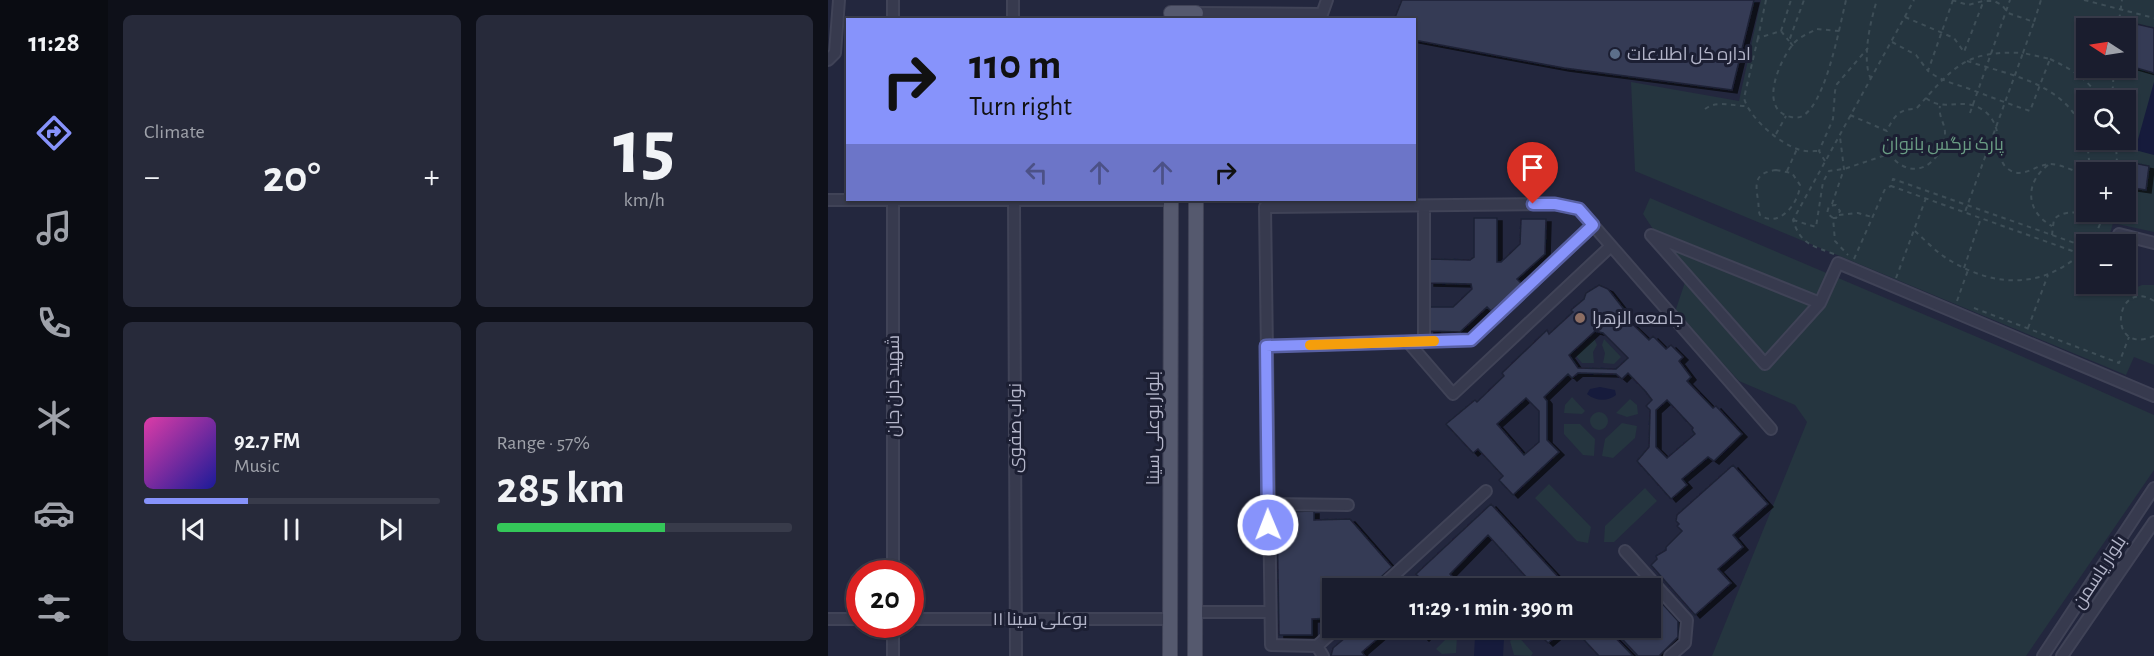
<!DOCTYPE html>
<html lang="en">
<head>
<meta charset="utf-8">
<style>
	:root { --surface:#1a1d2e; --page:#272a3a; --text:#f1f3f6; --muted:#9fa2aa; --line:#383b4a; --accent:#8793fb }
	body { margin:0; font-family:"Alegreya Sans",Cairo,sans-serif; background:var(--page); color:var(--text); height:100vh; display:flex; flex-direction:column; font-size:22px; white-space:nowrap }
	* { box-sizing:border-box; margin:0 }
	p { font-size:20px; color:var(--muted) }
	.icon { flex:none; width:33px; height:33px; fill:none; stroke:currentColor; stroke-width:2; stroke-linecap:round; stroke-linejoin:round }
	.map { position:relative; flex:1; overflow:hidden }
	.panel { display:flex; flex-direction:column; gap:15px; padding:15px; background:#0e1019; width:720px }
	.panel>* { flex:none }
	.guide { position:absolute; left:18px; top:18px; width:570px; height:183px; border-radius:0px; box-shadow:0 2px 4px #0004,0 0 0 2px var(--line); background:#8793fb; color:#111; overflow:hidden }
	.needle { width:39px; rotate:282deg }
	.tools { position:absolute; left:1248px; top:18px; display:grid; gap:12px }
	.tools a { display:grid; place-items:center; width:60px; height:60px; border-radius:0px; background:var(--surface); box-shadow:0 2px 4px #0004,0 0 0 2px var(--line); font-size:30px }
	.speed { position:absolute; left:18px; top:560px; display:flex; gap:12px; font-size:30px; font-weight:700; text-align:center }
	.speed>* { display:grid; place-content:center; width:78px; height:78px; border-radius:50%; background:var(--surface); box-shadow:0 2px 4px #0004,0 0 0 2px var(--line); line-height:1 }
	.speed .limit { border:9px solid #d22; background:#fff; color:#111 }
	.pin { position:absolute; display:grid; place-items:center; width:51px; height:51px; color:#fff; margin:-62px -26px; border-radius:50% 50% 50% 0; rotate:-45deg; box-shadow:0 0 6px #0007 }
	.pin .icon { rotate:45deg }
	.me { position:absolute; width:66px; margin:-33px; rotate:359deg; stroke-linejoin:round; filter:drop-shadow(0 0 4px #0008) }
	.turn { display:flex; align-items:center; gap:21px; height:126px; padding:0 24px; font-size:27px }
	.turn .icon { width:78px; height:78px; stroke-width:2.5 }
	.turn b { display:block; font-size:42px; line-height:51px }
	.lanes { display:flex; align-items:center; height:57px; padding:0 24px; background:#0003; justify-content:center; gap:30px; direction:ltr }
	.lanes .off { opacity:.35 }
	.big { font-size:45px; font-weight:700; line-height:1.1 }
	.panel .card { flex:1; display:flex; flex-direction:column; justify-content:center; gap:9px; min-width:0; padding:0 21px; border-radius:9px; background:var(--page) }
	.panel .dial { align-items:center; gap:0 }
	.dial b { font-size:78px; line-height:1 }
	.song { display:flex; align-items:center; gap:18px }
	.cover { width:72px; height:72px; border-radius:9px; background:linear-gradient(135deg,hsl(320 70% 55%),hsl(240 70% 35%)) }
	.played { height:6px; border-radius:3px; background:linear-gradient(90deg,var(--accent) 35%,var(--line) 35%) }
	.keys { display:flex; justify-content:space-around; direction:ltr }
	.heat { display:flex; justify-content:space-between; align-items:center; font-size:33px; direction:ltr }
	.charge { height:9px; border-radius:4px; background:linear-gradient(90deg,#34c759 57%,var(--line) 0) }
	.panel .tiles { flex:1; display:grid; gap:15px; grid-template-columns:repeat(2,1fr) }
	.trip { position:absolute; left:494px; top:578px; width:339px; height:60px; border-radius:0px; background:var(--surface); box-shadow:0 2px 4px #0004,0 0 0 2px var(--line); font-weight:700; line-height:60px; text-align:center }
	main { display:flex; flex:1; min-height:0 }
	.dock { display:flex; flex-direction:column; width:108px; justify-content:space-around; align-items:center; background:#0a0c12; color:var(--muted) }
	.dock .icon { width:42px; height:42px }
	.dock .on { color:var(--accent) }
	.dock b { font-size:27px; color:var(--text) }
	.map>svg:first-child { display:block }
	.green { fill:#25353f; fill-rule:evenodd }
	.water { fill:#161b3c }
	.building { fill:#353a54; stroke:#1e2135; stroke-width:1.5; fill-rule:evenodd; filter:url(#shadow) }
	.lines { fill:none; stroke-linecap:round; stroke-linejoin:round }
	.minor-casing { stroke:#404357; stroke-width:14 }
	.major-casing { stroke:#404357; stroke-width:16 }
	.path { stroke:#3e4e57; stroke-width:2; stroke-dasharray:4.5 4.5; stroke-linecap:butt }
	.minor { stroke:#373a4e; stroke-width:10 }
	.major { stroke:#55596e; stroke-width:14 }
	.route-casing { stroke:#5860a3; stroke-width:15 }
	.route { stroke:#8793fb; stroke-width:10 }
	.slow { stroke:#f59e0b; stroke-width:10 }
	.service-dot { fill:#5c6f8a; stroke:#1c1f33; stroke-width:2 }
	.education-dot { fill:#8d6e63; stroke:#1c1f33; stroke-width:2 }
	.labels { text-anchor:middle; stroke-width:6; stroke-linejoin:round; paint-order:stroke }
	.poi-label { font-size:18px; fill:#b3b5c9; stroke:#1c1f33; text-anchor:start }
	.park-label { font-size:18px; fill:#699b83; stroke:#1c1f33 }
	.street-label { font-size:18px; fill:#b3b5c9; stroke:#1c1f33 }
</style>
</head>
<body>
<main>
<nav class="dock">
<b>11:28</b>
<svg class="icon on" aria-label="directions" viewBox="0 0 24 24"><path d="M12 3l9 9-9 9-9-9zM9 14v-3h6M13 9l2 2-2 2"/></svg>
<svg class="icon" aria-label="music" viewBox="0 0 24 24"><path d="M9 18V5l10-2v13"/><circle cx="6" cy="18" r="3"/><circle cx="16" cy="16" r="3"/></svg>
<svg class="icon" aria-label="phone" viewBox="0 0 24 24"><path d="M5 4h4l2 5-3 2q2 4 5 5l2-3 5 2v4C11 20 4 13 5 4z"/></svg>
<svg class="icon" aria-label="climate" viewBox="0 0 24 24"><path d="M12 3v18M4 7l16 10M4 17L20 7"/></svg>
<svg class="icon" aria-label="car" viewBox="0 0 24 24"><path d="M5 17H2v-5l4-1 3-4h7l3 4 3 1v5h-3M9 17h6M6 11h13"/><circle cx="7" cy="17" r="2"/><circle cx="17" cy="17" r="2"/></svg>
<svg class="icon" aria-label="filters" viewBox="0 0 24 24"><path d="M4 7h16M4 17h16"/><circle cx="9" cy="7" r="2"/><circle cx="15" cy="17" r="2"/></svg>
</nav>
<section class="panel">
<div class="tiles">
<div class="card"><p>Climate</p>
<div class="heat"><a>−</a><b class="big">20°</b><a>+</a></div>
</div>
<div class="card dial"><b>15</b><p>km/h</p></div>
<div class="card">
<div class="song"><i class="cover"></i><div><b>92.7 FM</b><p>Music</p></div></div>
<div class="played"></div>
<div class="keys"><svg class="icon" aria-label="previous" viewBox="0 0 24 24"><path d="M18 5L8 12l10 7zM5 5v14"/></svg><svg class="icon" aria-label="pause" viewBox="0 0 24 24"><path d="M8 5v14M16 5v14"/></svg><svg class="icon" aria-label="next" viewBox="0 0 24 24"><path d="M6 5l10 7-10 7zM19 5v14"/></svg></div>
</div>
<div class="card"><p>Range · 57%</p><b class="big">285 km</b><div class="charge"></div></div>
</div>
</section>
<div class="map">
<svg width="1326" height="656" viewBox="0 0 1326 656">
	<defs>
		<filter id="shadow"><feDropShadow dx="5" dy="3" stdDeviation="0" flood-color="#0009"/></filter>
	</defs>
	<rect width="100%" height="100%" fill="#23273e"/>
	<path class="green" d="M 933,0 L 1326,0 L 1326,232 L 1285,223 L 1279,244 L 1258,244 L 1258,284 L 1293,284 L 1299,291 L 1314,285 L 1326,285 L 1326,365 L 1306,357 L 1298,375 L 807,171 L 803,82 L 911,101 ZM 1258,28 L 1298,28 L 1298,68 L 1258,68 ZM 1258,100 L 1298,100 L 1298,140 L 1258,140 ZM 1258,172 L 1298,172 L 1298,212 L 1258,212 Z
		M 822,198 L 1175,348 L 1326,415 L 1326,470 L 1198,656 L 884,656 L 979,422 L 967,405 L 911,381 L 847,312 L 858,279 L 815,214 Z
		M 766,338 L 769,345 L 765,352 L 766,363 L 754,363 L 748,356 Z
		M 776,339 L 793,357 L 786,364 L 775,363 L 777,353 L 774,345 Z
		M 744,397 L 757,411 L 754,414 L 736,413 L 737,405 Z
		M 802,399 L 809,405 L 810,414 L 799,417 L 788,413 Z
		M762 421a9 9 0 1 1 18 0a9 9 0 1 1-18 0Z
		M 794,423 L 809,426 L 807,438 L 785,458 L 774,456 L 777,439 Z
		M 736,424 L 752,424 L 767,439 L 766,456 L 755,455 L 736,434 Z
		M 721,484 L 763,527 L 760,543 L 749,541 L 707,498 Z
		M 817,488 L 829,501 L 786,542 L 776,542 L 777,526 Z
		M 625,632 L 629,637 L 628,653 L 614,654 L 608,649 Z
		M 689,635 L 705,653 L 703,656 L 686,655 L 682,641 Z"/>
	<path class="water" d="M 1326,82 L 1326,155 L 1307,150 Z
		M 772,387 L 787,390 L 788,395 C 780,402 767,401 759,394 L 762,389 Z
		M 647,637 L 676,638 L 675,656 L 646,656 Z"/>
	<path class="building" d="M 574,0 L 926,0 L 904,90 L 736,68 L 586,40 L 586,20 L 566,20 Z
		M 1304,23 L 1326,28 L 1326,73 L 1298,65 L 1298,48 Z
		M 1295,161 L 1321,166 L 1318,190 L 1298,187 L 1298,172 L 1293,172 Z
		M 646,218 L 669,218 L 669,262 L 673,262 L 692,244 L 693,219 L 718,219 L 717,254 L 689,279 L 694,284 L 663,311 L 659,307 L 632,332 L 601,331 L 601,307 L 625,307 L 644,289 L 643,284 L 601,283 L 602,259 L 642,260 L 646,257 Z
		M 771,285 L 780,289 L 798,312 L 795,315 L 821,340 L 825,336 L 838,349 L 843,345 L 855,357 L 851,361 L 863,377 L 859,381 L 885,408 L 888,406 L 914,434 L 886,461 L 880,457 L 854,479 L 859,485 L 843,499 L 809,461 L 821,447 L 822,410 L 818,406 L 824,400 L 818,392 L 800,373 L 794,379 L 788,374 L 750,373 L 744,378 L 740,374 L 716,397 L 719,401 L 719,440 L 731,452 L 685,495 L 671,480 L 675,476 L 650,449 L 645,453 L 618,424 L 647,400 L 649,402 L 676,376 L 674,373 L 719,330 L 721,334 L 745,312 L 743,310 L 756,299 L 758,293 ZM 767,331 L 775,333 L 800,358 L 788,369 L 750,368 L 741,355 ZM 698,398 L 711,411 L 711,442 L 696,455 L 669,424 ZM 839,400 L 865,428 L 864,430 L 867,434 L 839,458 L 828,447 L 828,410 Z
		M 905,465 L 940,504 L 905,535 L 915,547 L 890,569 L 903,583 L 867,615 L 823,565 L 829,559 L 828,556 L 838,550 L 838,547 L 854,531 L 849,526 L 851,524 L 848,521 L 849,515 Z
		M 663,504 L 734,581 L 726,588 L 688,588 L 699,578 L 660,535 L 622,574 L 634,588 L 601,588 L 588,574 Z
		M 486,511 L 486,520 L 522,519 L 564,567 L 541,588 L 504,588 L 504,618 L 484,619 L 484,635 L 451,635 L 449,512 Z
		M 822,590 L 850,621 L 850,637 L 831,656 L 810,656 L 783,627 L 822,627 Z
		M 530,627 L 563,627 L 534,652 L 537,656 L 503,656 L 505,648 Z
		M 584,627 L 608,627 L 596,638 Z
		M 704,627 L 739,627 L 720,643 Z
		M 744,627 L 777,627 L 805,656 L 771,656 Z"/>
	<g class="lines">
		<defs>
			<path id="minor" d="M 185,0 L 185,20
				M 368,13 L 494,14 L 499,0
				M 65,20 L 65,0
				M 0,60 L 7,53 L 11,0
				M 0,200 L 343,200
				M 65,200 L 65,573
				M 186,200 L 188,656
				M 1291,234 L 1326,243
				M 992,303 L 823,235 L 937,364 L 992,303 L 1010,263 L 1326,396
				M 580,342 L 625,394 L 783,246
				M 596,342 L 596,206
				M 438,346 L 643,340 L 765,226
				M 440,504 L 520,505
				M 797,551 L 859,620 L 857,643 L 842,656
				M 552,588 L 658,491
				M 367,612 L 442,612
				M 0,619 L 32,619
				M 82,619 L 342,619
				M 489,646 L 510,627
				M 65,656 L 65,624
				M 495,656 L 489,646 L 443,645 L 437,207 L 727,204 L 751,209 L 943,429
				M 1215,656 L 1326,488
				M 1234,656 L 1326,522"/>
			<path id="major" d="M 343,13 L 368,13
				M 342,656 L 343,200
				M 367,656 L 368,200"/>
		</defs>
		<use href="#minor" class="minor-casing"/>
		<use href="#major" class="major-casing"/>
		<path class="path" d="M 938,0 L 930,38 L 953,31
			M 1124,0 L 1140,5 L 1155,1 L 1166,1 L 1174,5 L 1180,13 L 1206,22 L 1213,0
			M 1125,0 L 1100,71 C 1112,80 1126,84 1139,88 C 1160,96 1181,104 1202,111 L 1222,59 L 1195,53 L 1137,212
			M 1256,0 L 1326,18
			M 1077,17 L 1126,38 L 1136,52 L 1156,0
			M 1290,28 L 1294,0
			M 989,29 L 1011,31 C 1006,52 994,103 976,115 C 972,118 968,118 963,117 C 929,110 952,59 966,43 C 973,36 981,33 989,29 Z
			M 953,31 L 963,0
			M 953,31 L 961,41
			M 1011,31 L 1018,0
			M 930,38 L 916,98 C 921,118 952,144 972,150 C 978,152 985,151 991,151
			M 1064,42 L 1088,55 L 1100,71
			M 965,46 L 961,41 L 976,0
			M 1222,59 C 1243,69 1261,79 1272,100
			M 1139,61 C 1188,77 1241,84 1258,138
			M 1043,79 C 1033,60 1043,19 1049,0
			M 1098,98 C 1116,113 1134,96 1155,110 C 1179,127 1164,156 1179,168 C 1194,181 1207,164 1223,164 C 1235,165 1248,172 1258,175
			M 1284,100 L 1286,68
			M 877,109 C 889,100 904,106 918,106
			M 1142,113 L 1182,0
			M 1022,115 L 1059,131 C 1065,117 1072,108 1088,109 C 1125,68 1136,50 1195,53 L 1206,22
			M 948,134 L 958,116
			M 1259,140 L 1261,160 L 1259,172
			M 997,161 L 991,151 L 1005,119 L 1007,91 L 1009,84 L 1040,48
			M 1220,165 C 1196,183 1198,212 1224,226
			M 948,170 L 964,173 L 972,185 C 971,203 951,229 932,215 C 930,210 931,206 930,200 C 927,182 927,173 948,170 Z
			M 959,171 L 969,149
			M 1287,172 L 1289,158 L 1287,140
			M 1252,174 L 1258,180
			M 1004,204 L 1016,169 L 1012,137
			M 1011,215 L 1030,213 L 1044,217
			M 1005,218 L 1008,218 L 1012,211 L 1008,205 L 1001,206 L 999,213 L 1005,218 L 1007,241 L 1020,255
			M 965,220 L 988,227 L 995,182 L 1001,171 L 1016,169 L 1061,154 C 1065,158 1070,164 1075,166 C 1097,177 1116,154 1117,133 C 1117,123 1110,116 1112,106
			M 1087,231 C 1098,241 1110,254 1123,261 C 1170,289 1218,288 1258,249
			M 1224,235 L 1226,219 C 1240,208 1247,216 1258,209
			M 1262,244 L 1267,236 L 1277,212
			M 1006,254 C 985,246 972,244 965,220 L 1086,0
			M 1253,254 L 1063,186 L 1065,179 L 1258,247
			M 1026,259 L 1057,189 L 1063,186
			M 1136,268 L 1153,218
			M 1068,278 L 1098,198
			M 1297,284 L 1307,297
			M 1129,301 L 1140,270
			M 1326,301 C 1287,276 1277,357 1326,336
			M 1146,308 L 1291,363 L 1301,337
			M 1200,328 L 1220,275"/>
		<use href="#minor" class="minor"/>
		<use href="#major" class="major"/>
	</g>
	<g class="lines">
		<defs>
			<path id="route" d="M 440,525 L 438,346 L 643,340 L 765,225 L 751,209 L 727,204 L 705,204"/>
		</defs>
		<use href="#route" class="route-casing"/>
		<use href="#route" class="route"/>
		<path class="slow" d="M 482,345 L 606,341"/>
	</g>
	<circle class="service-dot" cx="787" cy="54" r="6"/>
	<circle class="education-dot" cx="752" cy="318" r="6"/>
	<g class="labels">
		<g class="poi-label">
			<text x="799" y="60">اداره کل اطلاعات</text>
			<text x="764" y="324">جامعه الزهرا</text>
		</g>
		<g class="park-label">
			<text x="1115" y="150">پارک نرگس بانوان</text>
		</g>
		<g class="street-label">
			<text transform="translate(65 386) rotate(-90)" y="6">شهید جان جان</text>
			<text transform="translate(187 428) rotate(-90)" y="6">نواب صفوی</text>
			<text transform="translate(325 428) rotate(-90)" y="6">بلوار بوعلی سینا</text>
			<text transform="translate(1271 572) rotate(-57)" y="6">بلوار یاسمن</text>
			<text x="212" y="625">بوعلی سینا ۱۱</text>
		</g>
	</g>
</svg>
<div class="tools">
<a><svg class="needle" viewBox="-14 -14 28 28"><path d="M0-13l5 13h-10z" fill="#e53935"/><path d="M0 13l5-13h-10z" fill="#9fa2aa"/></svg></a>
<a><svg class="icon" aria-label="search" viewBox="0 0 24 24"><circle cx="10" cy="10" r="6"/><path d="M15 15l6 6"/></svg></a>
<a>+</a>
<a>−</a>
</div>
<div class="speed"><div class="limit">20</div></div>
<div class="pin" style="left:705px;top:204px;background:#d93025"><svg class="icon" aria-label="arrive" viewBox="0 0 24 24"><path d="M6 21V4h12l-3 4 3 4H6"/></svg></div>
<svg class="me" style="left:440px;top:525px" viewBox="-20 -20 40 40"><circle r="17" fill="#8793fb" stroke="#fff" stroke-width="3"/><path d="M0-11L8 9 0 5-8 9z" fill="#fff"/></svg>
<div class="trip">11:29 · 1 min · 390 m</div>
<div class="guide">
<div class="turn"><svg class="icon" aria-label="right" viewBox="0 0 24 24"><path d="M7 20v-9h11M14 6l5 5-5 5"/></svg><div><b>110 m</b>Turn right</div></div>
<div class="lanes"><svg class="icon off" aria-label="left" viewBox="0 0 24 24"><path d="M17 20v-9H6M10 6l-5 5 5 5"/></svg><svg class="icon off" aria-label="ahead" viewBox="0 0 24 24"><path d="M12 20V5M6 11l6-6 6 6"/></svg><svg class="icon off" aria-label="ahead" viewBox="0 0 24 24"><path d="M12 20V5M6 11l6-6 6 6"/></svg><svg class="icon" aria-label="right" viewBox="0 0 24 24"><path d="M7 20v-9h11M14 6l5 5-5 5"/></svg></div>
</div>
</div>
</main>
</body>
</html>
